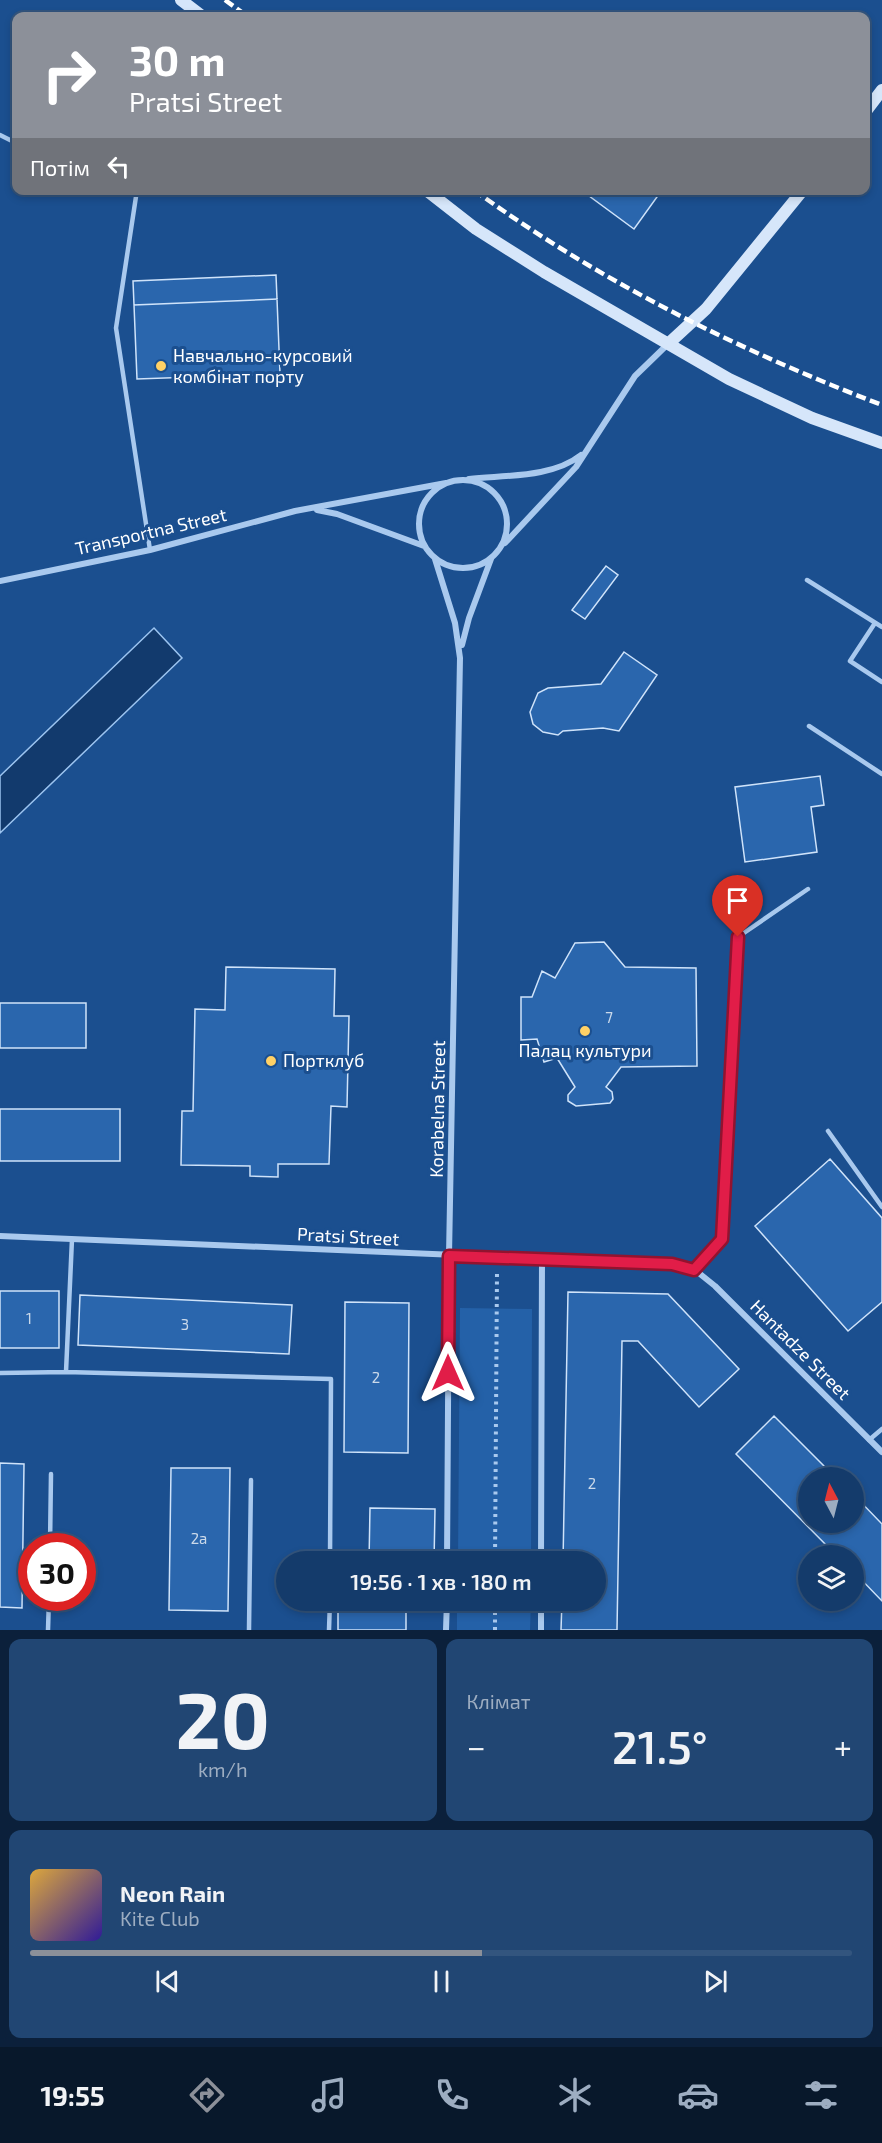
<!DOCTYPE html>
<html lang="uk">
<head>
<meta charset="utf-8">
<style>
	:root { --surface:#143b6b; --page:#214673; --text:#f1f3f6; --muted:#9dadc1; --line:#33557e; --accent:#8c9099 }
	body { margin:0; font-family:"Exo 2",sans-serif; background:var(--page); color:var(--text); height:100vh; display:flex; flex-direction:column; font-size:22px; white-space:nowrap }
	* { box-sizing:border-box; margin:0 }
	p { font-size:20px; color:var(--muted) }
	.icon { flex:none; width:33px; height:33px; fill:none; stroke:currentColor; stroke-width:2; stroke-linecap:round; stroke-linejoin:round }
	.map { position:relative; height:1630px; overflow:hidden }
	.panel { display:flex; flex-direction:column; gap:9px; padding:9px; background:#0b203b; flex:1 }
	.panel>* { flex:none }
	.hud { position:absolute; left:12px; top:12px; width:858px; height:183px; border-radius:12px; box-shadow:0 3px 9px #0003,0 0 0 2px var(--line); background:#8c9099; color:#fff; overflow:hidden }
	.needle { width:39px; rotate:353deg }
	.controls { position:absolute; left:798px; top:1467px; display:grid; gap:12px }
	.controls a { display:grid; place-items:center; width:66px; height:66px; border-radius:50%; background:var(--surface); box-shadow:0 3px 9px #0003,0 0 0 2px var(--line); font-size:30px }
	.speed { position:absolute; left:18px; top:1533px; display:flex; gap:12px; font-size:30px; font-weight:700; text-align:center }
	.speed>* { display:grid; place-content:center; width:78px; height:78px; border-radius:50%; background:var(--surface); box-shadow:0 3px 9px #0003,0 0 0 2px var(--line); line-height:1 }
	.speed .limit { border:9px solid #d22; background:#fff; color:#111 }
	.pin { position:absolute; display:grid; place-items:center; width:51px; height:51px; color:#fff; margin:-62px -26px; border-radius:50% 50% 50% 0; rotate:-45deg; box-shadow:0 0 6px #0007 }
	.pin .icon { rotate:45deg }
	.me { position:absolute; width:66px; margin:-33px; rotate:0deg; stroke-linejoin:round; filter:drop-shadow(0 0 4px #0008) }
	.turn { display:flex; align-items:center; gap:21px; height:126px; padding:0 18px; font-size:27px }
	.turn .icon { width:78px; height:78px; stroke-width:2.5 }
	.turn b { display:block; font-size:42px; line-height:51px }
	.then { display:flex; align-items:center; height:57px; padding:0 18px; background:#0003; gap:12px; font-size:22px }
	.big { font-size:45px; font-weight:600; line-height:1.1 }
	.panel .card { flex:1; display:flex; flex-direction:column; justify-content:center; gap:9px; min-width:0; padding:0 21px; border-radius:12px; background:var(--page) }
	.panel .dial { align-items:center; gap:0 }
	.dial b { font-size:78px; line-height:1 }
	.song { display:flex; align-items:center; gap:18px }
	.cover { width:72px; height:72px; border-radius:9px; background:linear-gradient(135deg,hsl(40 70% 55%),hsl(250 70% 35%)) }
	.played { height:6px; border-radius:3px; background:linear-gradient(90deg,var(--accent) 55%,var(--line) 55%) }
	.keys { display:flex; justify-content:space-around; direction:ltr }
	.heat { display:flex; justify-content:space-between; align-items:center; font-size:33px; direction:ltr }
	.panel .tiles { flex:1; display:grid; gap:9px; grid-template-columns:1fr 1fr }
	.card:last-child { grid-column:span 2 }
	.trip { position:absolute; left:276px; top:1551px; width:330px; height:60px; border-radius:30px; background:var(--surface); box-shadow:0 3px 9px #0003,0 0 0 2px var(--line); font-weight:600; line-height:60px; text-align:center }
	.tabs { display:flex; height:96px; justify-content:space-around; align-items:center; background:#08182b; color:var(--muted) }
	.tabs .icon { width:42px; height:42px }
	.tabs .on { color:var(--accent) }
	.tabs b { font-size:27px; color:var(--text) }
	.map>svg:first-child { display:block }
	.green { fill:#2461a8 }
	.water { fill:#123a6d; stroke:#9cc4f0; stroke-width:1.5 }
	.building { fill:#2a66ad; stroke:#cfe3fa; stroke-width:1.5 }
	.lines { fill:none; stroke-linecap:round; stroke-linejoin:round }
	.path { stroke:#a9c9ee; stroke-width:4; stroke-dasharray:3 4.5; stroke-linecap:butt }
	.lane { stroke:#a9c9ee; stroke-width:4.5 }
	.street { stroke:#a9c9ee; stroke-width:6 }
	.secondary { stroke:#d6e6fa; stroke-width:12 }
	.rail { stroke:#fff; stroke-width:4.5; stroke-dasharray:10 4.5; stroke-linecap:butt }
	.route-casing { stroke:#92132f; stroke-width:15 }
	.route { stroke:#e11d48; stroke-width:10 }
	.poi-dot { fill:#ffd166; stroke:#1b4f8f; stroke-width:2 }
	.labels { text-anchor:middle; stroke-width:6; stroke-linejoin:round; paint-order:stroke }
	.number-label { font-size:15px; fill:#cad9ea }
	.poi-label { font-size:18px; fill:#fff; stroke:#1b4f8f; text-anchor:start }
	.street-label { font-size:18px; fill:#fff; stroke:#1b4f8f }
</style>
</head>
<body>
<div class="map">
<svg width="882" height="1630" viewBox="0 0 882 1630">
	<rect width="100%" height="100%" fill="#1b4f8f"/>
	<path class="green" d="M 460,1308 L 532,1309 L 531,1561 L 458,1561 Z
		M 457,1601 L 531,1601 L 530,1630 L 457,1630 Z"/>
	<path class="water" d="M 154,628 L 182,658 L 0,833 L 0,776 Z"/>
	<path class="building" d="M 581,190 L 662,190 L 634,229 Z
		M 276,275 L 277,299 L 134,305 L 133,281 Z
		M 277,299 L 280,374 L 137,379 L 134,305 Z
		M 606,566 L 618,575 L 585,619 L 572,610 Z
		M 624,652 L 657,675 L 619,731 L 603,728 L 563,731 L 558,735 L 543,732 L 533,724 L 530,712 L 538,693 L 548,688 L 601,684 Z
		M 820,776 L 824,805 L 811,807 L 817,852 L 745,862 L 735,787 Z
		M 604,942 L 625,967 L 696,968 L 697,1066 L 621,1067 L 606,1087 L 612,1092 L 613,1099 L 610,1103 L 576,1106 L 568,1101 L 568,1095 L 575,1087 L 557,1058 L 544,1062 L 537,1039 L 521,1040 L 521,997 L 532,997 L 542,971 L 555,978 L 575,943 Z
		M 226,967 L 335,969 L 334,1016 L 349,1016 L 347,1107 L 331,1106 L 329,1164 L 278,1164 L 278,1177 L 250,1176 L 250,1166 L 181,1165 L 182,1111 L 193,1111 L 195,1009 L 225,1010 Z
		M 0,1003 L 86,1003 L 86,1048 L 0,1048 Z
		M 0,1109 L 120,1109 L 120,1161 L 0,1161 Z
		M 830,1159 L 882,1218 L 882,1302 L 848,1331 L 755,1226 Z
		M 0,1291 L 59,1291 L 59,1348 L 0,1348 Z
		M 568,1292 L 668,1294 L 739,1369 L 699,1407 L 638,1341 L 622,1341 L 617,1630 L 561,1630 L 562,1600 L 596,1600 L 596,1562 L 563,1562 Z
		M 80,1295 L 292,1305 L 289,1354 L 78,1345 Z
		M 345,1302 L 409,1303 L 408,1453 L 344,1452 Z
		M 774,1416 L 836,1478 L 808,1478 L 808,1522 L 854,1522 L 854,1495 L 882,1524 L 882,1601 L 854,1572 L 854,1556 L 837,1556 L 736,1454 Z
		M 0,1463 L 24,1464 L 22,1608 L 0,1607 Z
		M 171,1468 L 230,1468 L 228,1611 L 169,1610 Z
		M 370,1508 L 435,1509 L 434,1562 L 369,1562 Z
		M 338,1611 L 406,1611 L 406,1630 L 338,1630 Z"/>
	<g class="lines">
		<path class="path" d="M 495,1562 L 497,1271
			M 495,1630 L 495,1600"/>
		<path class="lane" d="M 0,135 L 16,143
			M 137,190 L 116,328 L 150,550
			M 807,580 L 882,627
			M 875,623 L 850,661 L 882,682
			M 809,726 L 882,774
			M 828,1131 L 882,1207
			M 695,1270 L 721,1240 L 738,937 L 808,889
			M 66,1372 L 72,1239
			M 0,1373 L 66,1372 L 331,1379 L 330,1562
			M 869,1440 L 882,1429
			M 50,1546 L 51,1474
			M 48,1630 L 49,1598
			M 249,1630 L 251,1480
			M 329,1630 L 330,1600"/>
		<path class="street" d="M 469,479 C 505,475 552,478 581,455
			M419 524a44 44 0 1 1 88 0a44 44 0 1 1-88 0Z
			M 317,510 L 337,514 L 424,546
			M 505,543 L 576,467 L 635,376 L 668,344
			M 435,559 L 455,623 L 460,658 L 449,1256 L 447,1562
			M 0,581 L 150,550 L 295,511 L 446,483
			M 462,645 L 469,618 L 491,559
			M 0,1236 L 672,1264 L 695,1270 L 715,1286 L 882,1452
			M 541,1562 L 542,1259
			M 446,1630 L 447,1600
			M 541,1630 L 541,1600"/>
		<path class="secondary" d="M 181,0 L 202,16
			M 866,111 L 882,90
			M 426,190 L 476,229 L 544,272 L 729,379 L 812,418 L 882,443
			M 668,344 L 706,309 L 803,190"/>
		<path class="rail" d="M 225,0 L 247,16
			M 474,190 C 599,281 738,350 882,405"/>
	</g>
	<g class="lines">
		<defs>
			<path id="route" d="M 448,1373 L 449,1256 L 672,1264 L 694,1270 L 722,1239 L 738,937"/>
		</defs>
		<use href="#route" class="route-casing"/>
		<use href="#route" class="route"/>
	</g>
	<g class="poi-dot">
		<circle cx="161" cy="366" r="6"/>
		<circle cx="585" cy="1031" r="6"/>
		<circle cx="271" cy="1061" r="6"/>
	</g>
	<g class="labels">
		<g class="number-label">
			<text x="609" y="1023">7</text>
			<text x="29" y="1324">1</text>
			<text x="185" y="1330">3</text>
			<text x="376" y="1383">2</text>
			<text x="592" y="1489">2</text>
			<text x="199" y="1544">2а</text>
		</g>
		<g class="poi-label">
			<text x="173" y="362">Навчально-курсовий<tspan x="173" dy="21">комбінат порту</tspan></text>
			<text x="585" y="1057" text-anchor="middle">Палац культури</text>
			<text x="283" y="1067">Портклуб</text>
		</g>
		<g class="street-label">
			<text transform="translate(151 532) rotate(-13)" y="6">Transportna Street</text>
			<text transform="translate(438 1109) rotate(-89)" y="6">Korabelna Street</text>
			<text transform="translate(348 1237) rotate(3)" y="6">Pratsi Street</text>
			<text transform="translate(800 1350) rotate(45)" y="6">Hantadze Street</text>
		</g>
	</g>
</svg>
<div class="controls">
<a><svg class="needle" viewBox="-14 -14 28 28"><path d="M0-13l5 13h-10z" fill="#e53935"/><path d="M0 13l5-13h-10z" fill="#9dadc1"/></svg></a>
<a><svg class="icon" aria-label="layers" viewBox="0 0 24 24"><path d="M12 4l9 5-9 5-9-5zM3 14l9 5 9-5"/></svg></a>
</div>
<div class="speed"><div class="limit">30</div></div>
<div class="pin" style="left:738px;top:937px;background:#d93025"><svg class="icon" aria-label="arrive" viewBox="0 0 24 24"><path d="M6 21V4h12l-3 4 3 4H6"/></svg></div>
<svg class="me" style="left:448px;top:1373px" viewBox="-20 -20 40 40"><path d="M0-17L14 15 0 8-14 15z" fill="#e11d48" stroke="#fff" stroke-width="4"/></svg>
<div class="trip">19:56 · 1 хв · 180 m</div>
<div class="hud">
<div class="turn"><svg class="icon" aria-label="right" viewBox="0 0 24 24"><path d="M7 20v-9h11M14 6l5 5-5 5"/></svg><div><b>30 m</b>Pratsi Street</div></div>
<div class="then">Потім<svg class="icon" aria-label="left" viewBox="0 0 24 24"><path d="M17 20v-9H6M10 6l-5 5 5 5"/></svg></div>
</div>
</div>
<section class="panel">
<div class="tiles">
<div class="card dial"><b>20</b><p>km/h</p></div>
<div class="card"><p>Клімат</p>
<div class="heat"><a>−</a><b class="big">21.5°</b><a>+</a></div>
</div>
<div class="card">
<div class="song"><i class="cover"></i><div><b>Neon Rain</b><p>Kite Club</p></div></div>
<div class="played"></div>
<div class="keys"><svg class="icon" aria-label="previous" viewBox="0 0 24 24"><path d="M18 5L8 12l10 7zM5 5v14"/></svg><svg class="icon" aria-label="pause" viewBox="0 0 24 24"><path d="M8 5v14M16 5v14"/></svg><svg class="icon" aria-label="next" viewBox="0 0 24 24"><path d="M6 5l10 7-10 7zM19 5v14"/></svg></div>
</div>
</div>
</section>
<nav class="tabs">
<b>19:55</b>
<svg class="icon on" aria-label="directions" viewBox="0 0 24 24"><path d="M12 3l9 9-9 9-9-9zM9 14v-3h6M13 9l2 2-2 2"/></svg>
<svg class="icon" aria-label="music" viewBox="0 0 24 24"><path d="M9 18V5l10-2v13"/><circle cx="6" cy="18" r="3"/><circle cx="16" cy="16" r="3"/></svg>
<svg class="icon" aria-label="phone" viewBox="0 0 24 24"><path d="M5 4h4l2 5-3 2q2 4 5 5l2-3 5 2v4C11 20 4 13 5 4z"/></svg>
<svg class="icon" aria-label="climate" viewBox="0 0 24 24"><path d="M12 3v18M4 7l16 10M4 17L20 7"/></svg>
<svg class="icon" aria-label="car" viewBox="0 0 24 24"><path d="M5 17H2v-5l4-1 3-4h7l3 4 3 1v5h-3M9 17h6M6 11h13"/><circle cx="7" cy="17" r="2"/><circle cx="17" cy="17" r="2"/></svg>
<svg class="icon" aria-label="filters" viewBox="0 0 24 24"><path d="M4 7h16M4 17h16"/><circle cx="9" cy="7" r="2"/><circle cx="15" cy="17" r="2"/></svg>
</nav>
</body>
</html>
